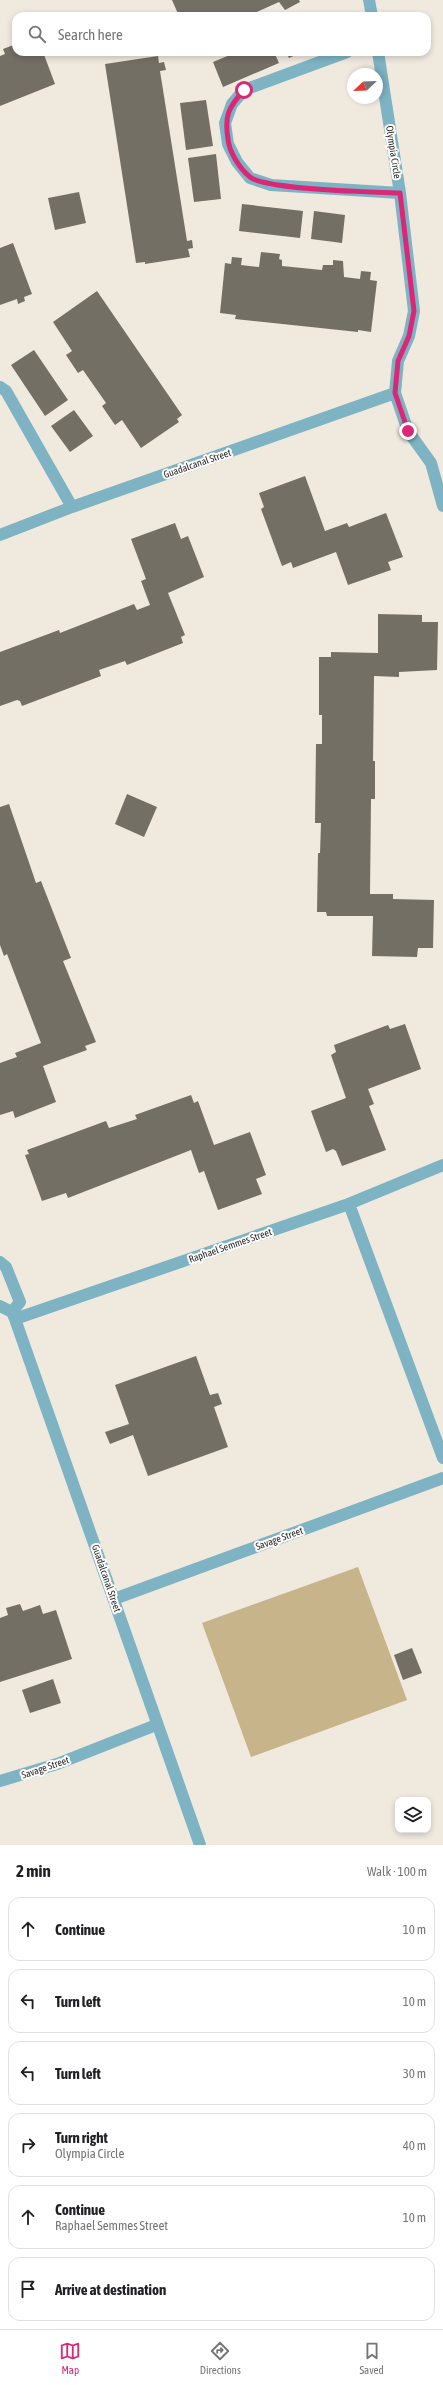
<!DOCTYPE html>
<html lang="en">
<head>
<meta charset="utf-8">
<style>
  :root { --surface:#fff; --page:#f6f6f6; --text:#202124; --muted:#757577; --line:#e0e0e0; --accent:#db2777 }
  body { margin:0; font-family:"Asap Condensed",sans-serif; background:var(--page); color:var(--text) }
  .controls { position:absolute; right:12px; bottom:12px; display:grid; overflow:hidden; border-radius:8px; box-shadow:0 2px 6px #0003 }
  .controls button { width:36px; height:36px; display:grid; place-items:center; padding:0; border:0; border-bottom:1px solid var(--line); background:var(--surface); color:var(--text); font:20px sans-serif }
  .compass { position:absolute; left:347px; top:68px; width:36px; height:36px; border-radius:50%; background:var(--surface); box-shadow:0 2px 6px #0003; rotate:247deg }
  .stop { position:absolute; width:12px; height:12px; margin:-9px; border:3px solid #db2777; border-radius:50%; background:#fff }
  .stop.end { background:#db2777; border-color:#fff; box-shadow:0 1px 4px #0008 }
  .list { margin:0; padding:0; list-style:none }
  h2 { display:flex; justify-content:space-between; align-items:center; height:52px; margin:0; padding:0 16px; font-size:17px }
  h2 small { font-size:13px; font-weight:400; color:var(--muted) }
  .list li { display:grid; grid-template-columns:26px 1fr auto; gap:12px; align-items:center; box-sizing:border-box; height:64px; margin:0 8px 8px; padding:0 8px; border:1px solid var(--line); border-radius:12px }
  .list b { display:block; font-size:15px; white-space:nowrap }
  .list p { margin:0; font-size:13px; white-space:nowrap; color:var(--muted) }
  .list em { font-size:13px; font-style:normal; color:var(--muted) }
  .icon { flex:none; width:22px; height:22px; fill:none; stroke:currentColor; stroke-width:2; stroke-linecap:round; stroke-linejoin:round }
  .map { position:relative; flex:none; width:443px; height:1845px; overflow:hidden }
  .search { position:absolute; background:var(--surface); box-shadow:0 2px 6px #0003; left:12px; right:12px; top:12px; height:44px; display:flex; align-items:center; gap:10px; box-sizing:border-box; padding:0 14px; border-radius:12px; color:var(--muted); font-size:15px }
  .sheet { height:484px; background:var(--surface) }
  nav { display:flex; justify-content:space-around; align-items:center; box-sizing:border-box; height:56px; border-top:1px solid var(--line); background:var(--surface); font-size:11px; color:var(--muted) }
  nav a { display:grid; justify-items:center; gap:2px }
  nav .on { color:var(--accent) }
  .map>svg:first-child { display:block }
  .green { fill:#c8b48a }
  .building { fill:#746f65 }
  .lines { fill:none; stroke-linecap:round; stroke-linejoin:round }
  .minor { stroke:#7db3c3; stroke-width:12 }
  .route { stroke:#db2777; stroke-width:5 }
  .labels { text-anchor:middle; stroke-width:4; stroke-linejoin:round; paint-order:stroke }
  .street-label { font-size:10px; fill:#292723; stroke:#fff }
</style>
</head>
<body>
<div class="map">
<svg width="443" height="1845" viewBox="0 0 443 1845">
  <rect width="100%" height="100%" fill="#efe9de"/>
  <!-- green -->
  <path class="green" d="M358,1567L407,1700L251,1757L202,1623Z"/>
  <!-- building -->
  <path class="building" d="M172,0H299L300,2L285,10L279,2L248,16H179Z
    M16,44V52H43L55,84L0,106V56L5,54L3,49Z
    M237,52H274L279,63L223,87L213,62Z
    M286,52H302L289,58Z
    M158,56L159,63L164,62L166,70L160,71L187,241L192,240L193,248L188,249L190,257L145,264V262L136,263L105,64Z
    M206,100L213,146L186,150L180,103Z
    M216,154L221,199L194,202L188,158Z
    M79,192L86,223L55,230L48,198Z
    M242,204L303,211L300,238L239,231Z
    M314,211L345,215L342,243L311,239Z
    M13,243L32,294L24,297L25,301L18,304L17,299L0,305V248Z
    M261,252L280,254L279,259L282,260V266L322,270L323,265H333V260L343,261L344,277L360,279L361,271L371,272L370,280L377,281L371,332L358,330V332L235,319L236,315L220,313L225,263L231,264L232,257L242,258L241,265L259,267Z
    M97,291L182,415L177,419L179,422L141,448L122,420L115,425L102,406L106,403L83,370L78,373L66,355L72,351L53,322Z
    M34,350L68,400L45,416L11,365Z
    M74,410L93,436L70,452L51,426Z
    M305,476L325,531L347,523L349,527L386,513L403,557L388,562L391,570L348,585L336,552L293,568L291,562L282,566L261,509L264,507L259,493Z
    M175,523L181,539L188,536L204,577L168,593L185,635L181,637L183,643L127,665L125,661L99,670L101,676L22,706L20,701L17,700L0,706V652L59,630L60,633L134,604L137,610L150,605L141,581L146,579L131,539Z
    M378,614L422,615V622H438L437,670L399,672V677L374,676L373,761H375V799H371L370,894H393V899L434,900L433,948H418L417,957L372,956L373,916H327L326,912H317L318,853H320L321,823H315L316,744H322V715H319V657H331V652L378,653Z
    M127,794L157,807L144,837L115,824Z
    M9,804L36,883L41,881L71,958L63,961L96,1042L85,1046L87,1050L43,1066L56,1102L15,1118L13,1111L0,1115V1063L17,1057L15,1053L41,1043L7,954L4,956L0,945V807Z
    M405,1024L421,1069L368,1089L374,1104L369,1106L386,1150L342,1166L336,1151L333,1149L326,1152L311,1111L346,1098L331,1055L336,1052L334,1045L388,1025L390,1029Z
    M191,1095L194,1103L198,1101L214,1145L250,1132L266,1175L256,1179L262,1194L218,1210L204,1171L199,1173L191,1150L68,1198L66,1193L42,1201L25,1155L29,1154L27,1150L106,1121L109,1128L137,1119L135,1115Z
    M196,1356L210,1395L218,1393L222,1404L214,1407L228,1447L148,1476L133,1435L110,1444L105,1432L129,1424L115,1385Z
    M20,1604L23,1611L40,1605L43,1614L56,1610L72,1659L0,1682V1618L8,1615L6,1608Z
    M412,1648L422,1673L403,1680L394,1655Z
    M53,1679L61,1703L30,1713L22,1690Z"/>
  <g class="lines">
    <!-- minor -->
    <path class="minor" d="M369,0L372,16
      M347,52L244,90L232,104L225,123L228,144L237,162L250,178L271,185L400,193
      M378,52L400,193L414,311L409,336L398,361L395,393L408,431L431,463L443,506
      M0,387L6,391L72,507
      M0,535L72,507L395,393
      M349,1204L443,1458
      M0,1262L6,1267L20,1302L12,1312
      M0,1306L12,1312L15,1319L200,1845
      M15,1319L346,1205L443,1165
      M114,1599L443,1478
      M0,1781L57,1764L156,1725"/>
  </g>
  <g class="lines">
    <!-- route -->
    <path class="route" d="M244,90C229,107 224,115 228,139C229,152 240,169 250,177C267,190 373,192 400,193L414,311L409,336L398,361L395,393L408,431"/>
  </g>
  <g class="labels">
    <!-- street labels -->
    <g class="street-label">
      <text transform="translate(394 152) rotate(81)" y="4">Olympia Circle</text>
      <text transform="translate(197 463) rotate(-19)" y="4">Guadalcanal Street</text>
      <text transform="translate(230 1245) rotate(-19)" y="4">Raphael Semmes Street</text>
      <text transform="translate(279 1538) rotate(-20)" y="4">Savage Street</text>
      <text transform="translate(107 1578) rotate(71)" y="4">Guadalcanal Street</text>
      <text transform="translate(45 1767) rotate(-19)" y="4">Savage Street</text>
    </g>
  </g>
</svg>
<div class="controls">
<button><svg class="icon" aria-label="layers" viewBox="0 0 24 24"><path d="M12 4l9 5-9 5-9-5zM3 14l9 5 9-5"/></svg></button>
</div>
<svg class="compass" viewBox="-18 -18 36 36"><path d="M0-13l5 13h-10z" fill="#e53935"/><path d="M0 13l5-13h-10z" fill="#757577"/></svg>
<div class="stop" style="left:244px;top:90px"></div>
<div class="stop end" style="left:408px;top:431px"></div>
<div class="search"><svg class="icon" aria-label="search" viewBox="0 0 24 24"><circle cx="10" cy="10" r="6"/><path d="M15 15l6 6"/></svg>Search here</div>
</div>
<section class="sheet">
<h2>2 min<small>Walk · 100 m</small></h2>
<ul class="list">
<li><svg class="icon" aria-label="ahead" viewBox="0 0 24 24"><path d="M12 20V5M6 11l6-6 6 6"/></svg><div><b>Continue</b></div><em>10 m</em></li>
<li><svg class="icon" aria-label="left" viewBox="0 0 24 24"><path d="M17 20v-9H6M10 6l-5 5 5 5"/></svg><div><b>Turn left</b></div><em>10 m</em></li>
<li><svg class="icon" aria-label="left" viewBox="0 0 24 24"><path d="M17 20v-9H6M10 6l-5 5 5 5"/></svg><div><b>Turn left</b></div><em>30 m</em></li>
<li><svg class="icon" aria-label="right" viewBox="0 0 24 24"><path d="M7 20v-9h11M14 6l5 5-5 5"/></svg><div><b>Turn right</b><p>Olympia Circle</p></div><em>40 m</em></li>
<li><svg class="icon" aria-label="ahead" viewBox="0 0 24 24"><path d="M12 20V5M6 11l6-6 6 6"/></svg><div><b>Continue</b><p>Raphael Semmes Street</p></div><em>10 m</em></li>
<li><svg class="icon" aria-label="arrive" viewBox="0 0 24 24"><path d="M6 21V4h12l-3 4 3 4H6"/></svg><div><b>Arrive at destination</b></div></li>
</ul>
</section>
<nav>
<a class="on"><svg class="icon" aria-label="map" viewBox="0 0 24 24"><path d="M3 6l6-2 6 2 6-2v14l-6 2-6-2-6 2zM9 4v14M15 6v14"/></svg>Map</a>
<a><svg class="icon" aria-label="directions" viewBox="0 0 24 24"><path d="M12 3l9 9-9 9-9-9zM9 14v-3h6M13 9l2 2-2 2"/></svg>Directions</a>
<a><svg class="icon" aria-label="saved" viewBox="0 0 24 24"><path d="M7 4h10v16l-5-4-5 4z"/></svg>Saved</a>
</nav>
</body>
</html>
